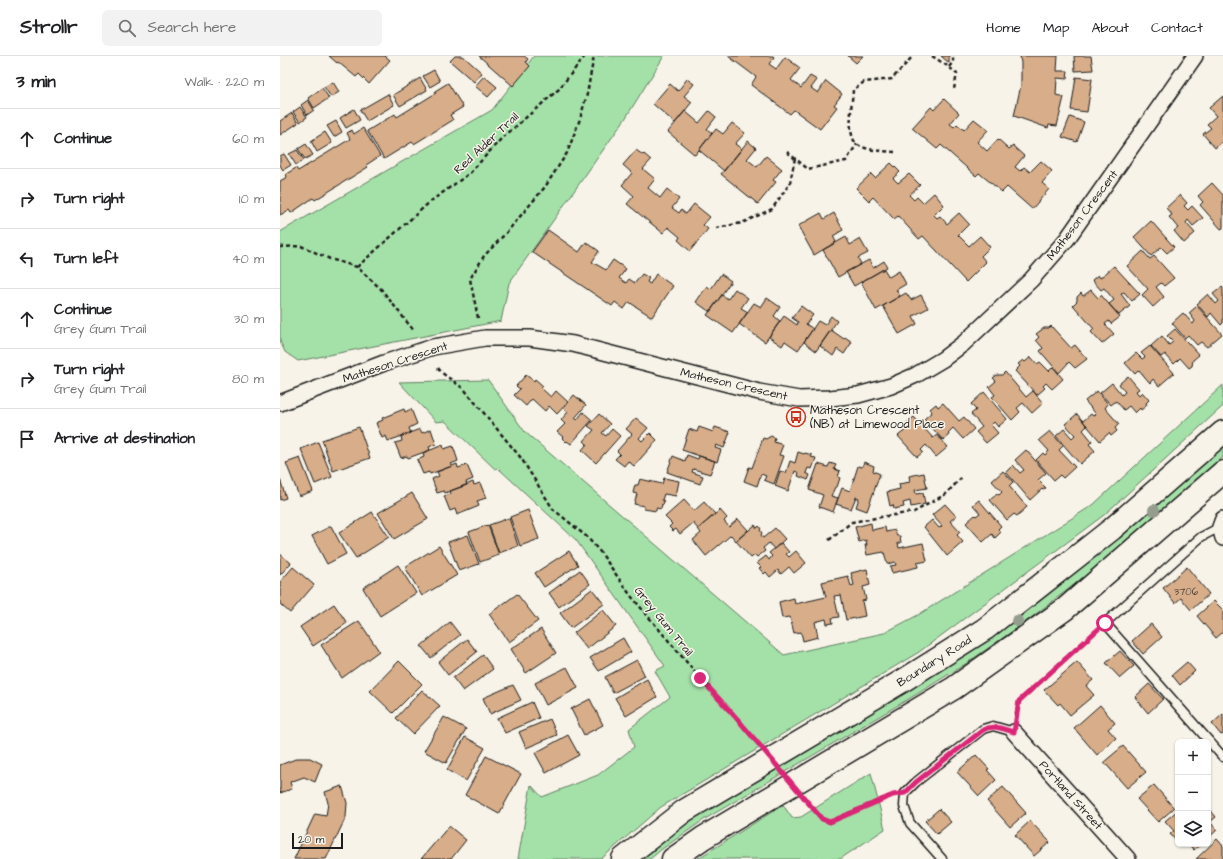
<!DOCTYPE html>
<html lang="en">
<head>
<meta charset="utf-8">
<style>
  :root { --surface:#fff; --page:#f2f2f2; --text:#202124; --muted:#757577; --line:#e0e0e0 }
  body { margin:0; font-family:"Architects Daughter",sans-serif; background:var(--page); color:var(--text) }
  .controls { position:absolute; right:12px; bottom:12px; display:grid; overflow:hidden; border-radius:6px; box-shadow:0 1px 3px #0004 }
  .controls button { width:36px; height:36px; display:grid; place-items:center; padding:0; border:0; border-bottom:1px solid var(--line); background:var(--surface); color:var(--text); font:20px sans-serif }
  .scale { position:absolute; left:12px; bottom:10px; width:51px; box-sizing:border-box; padding-left:4px; border:2px solid #1c1c1c; border-top:0; font-size:11px; line-height:14px; white-space:nowrap; color:#1c1c1c; -webkit-text-stroke:3px #f7f3e8; paint-order:stroke }
  .stop { position:absolute; width:12px; height:12px; margin:-9px; border:3px solid #db2777; border-radius:50%; background:#fff }
  .stop.end { background:#db2777; border-color:#fff; box-shadow:0 1px 4px #0008 }
  .list { margin:0; padding:0; list-style:none }
  h2 { display:flex; justify-content:space-between; align-items:center; height:52px; margin:0; padding:0 16px; font-size:17px }
  h2 small { font-size:13px; font-weight:400; color:var(--muted) }
  .list li { display:grid; grid-template-columns:26px 1fr auto; gap:12px; align-items:center; box-sizing:border-box; height:60px; padding:0 16px; border-top:1px solid var(--line) }
  .list b { display:block; font-size:15px; white-space:nowrap }
  .list p { margin:0; font-size:13px; white-space:nowrap; color:var(--muted) }
  .list em { font-size:13px; font-style:normal; color:var(--muted) }
  .icon { flex:none; width:22px; height:22px; fill:none; stroke:currentColor; stroke-width:2; stroke-linecap:round; stroke-linejoin:round }
  .map { position:relative; flex:none; width:943px; height:803px; overflow:hidden }
  header { display:flex; align-items:center; gap:24px; box-sizing:border-box; height:56px; padding:0 20px; background:var(--surface); border-bottom:1px solid var(--line) }
  header strong { font-size:19px }
  nav { display:flex; gap:22px; margin-inline-start:auto; font-size:14px }
  .search { width:280px; height:36px; background:var(--page); display:flex; align-items:center; gap:10px; box-sizing:border-box; padding:0 14px; border-radius:6px; color:var(--muted); font-size:15px }
  main { display:flex }
  aside { flex:1; background:var(--surface) }
  .map>svg:first-child { display:block }
  .green { fill:#a4e1a8; stroke:#607e62 }
  .building { fill:#d8ad89; stroke:#1c1c1c }
  .lines { fill:none; stroke-linecap:round; stroke-linejoin:round }
  .lane-casing { stroke:#1c1c1c; stroke-width:11 }
  .street-casing { stroke:#1c1c1c; stroke-width:18 }
  .primary-casing { stroke:#1c1c1c; stroke-width:25 }
  .path { stroke:#1c1c1c; stroke-width:2.5; stroke-dasharray:4 3; stroke-linecap:butt }
  .lane { stroke:#f7f3e8; stroke-width:8 }
  .street { stroke:#f7f3e8; stroke-width:15 }
  .primary { stroke:#f7f3e8; stroke-width:22 }
  .path-bridge { stroke:#1c1c1c; stroke-width:2.5; stroke-dasharray:4 3; stroke-linecap:butt }
  .tree { fill:#959d8f }
  .route { stroke:#db2777; stroke-width:5 }
  .labels { text-anchor:middle; stroke-width:3; stroke-linejoin:round; paint-order:stroke }
  .number-label { font-size:10px; fill:#4b4037 }
  .street-label { font-size:12px; fill:#1c1c1c; stroke:#f7f3e8 }
  .poi-label { font-size:12px; fill:#1c1c1c; stroke:#f7f3e8; text-anchor:start }
</style>
</head>
<body>
<header>
<strong>Strollr</strong>
<div class="search"><svg class="icon" aria-label="search" viewBox="0 0 24 24"><circle cx="10" cy="10" r="6"/><path d="M15 15l6 6"/></svg>Search here</div>
<nav><a>Home</a><a>Map</a><a>About</a><a>Contact</a></nav>
</header>
<main>
<aside>
<h2>3 min<small>Walk · 220 m</small></h2>
<ul class="list">
<li><svg class="icon" aria-label="ahead" viewBox="0 0 24 24"><path d="M12 20V5M6 11l6-6 6 6"/></svg><div><b>Continue</b></div><em>60 m</em></li>
<li><svg class="icon" aria-label="right" viewBox="0 0 24 24"><path d="M7 20v-9h11M14 6l5 5-5 5"/></svg><div><b>Turn right</b></div><em>10 m</em></li>
<li><svg class="icon" aria-label="left" viewBox="0 0 24 24"><path d="M17 20v-9H6M10 6l-5 5 5 5"/></svg><div><b>Turn left</b></div><em>40 m</em></li>
<li><svg class="icon" aria-label="ahead" viewBox="0 0 24 24"><path d="M12 20V5M6 11l6-6 6 6"/></svg><div><b>Continue</b><p>Grey Gum Trail</p></div><em>30 m</em></li>
<li><svg class="icon" aria-label="right" viewBox="0 0 24 24"><path d="M7 20v-9h11M14 6l5 5-5 5"/></svg><div><b>Turn right</b><p>Grey Gum Trail</p></div><em>80 m</em></li>
<li><svg class="icon" aria-label="arrive" viewBox="0 0 24 24"><path d="M6 21V4h12l-3 4 3 4H6"/></svg><div><b>Arrive at destination</b></div></li>
</ul>
</aside>
<div class="map">
<svg width="943" height="803" viewBox="0 0 943 803">
  <rect width="100%" height="100%" fill="#f7f3e8"/>
  <filter id="ink" filterUnits="userSpaceOnUse"><feTurbulence type="fractalNoise" baseFrequency=".025" numOctaves="2"/><feDisplacementMap in="SourceGraphic" scale="8" xChannelSelector="R" yChannelSelector="G"/><feConvolveMatrix kernelMatrix="1 2 1 2 8 2 1 2 1" color-interpolation-filters="sRGB"/></filter>
  <g filter="url(#ink)">
    <!-- green -->
    <path class="green" d="M254,0H384L345,63L229,227L221,265L18,305L5,296L0,285V176L212,54Z
      M208,324L245,376L504,599L604,577L638,559L813,449L943,329V350L824,459L639,596L381,751L321,803H238L251,729L262,741L318,719L354,691L349,673L390,641L375,615L385,610L296,484L218,412L215,413L165,365L156,366L119,326Z
      M943,387V401L820,509L744,567L687,607L637,638L425,763L382,793L370,803H353L394,772L632,629Z
      M591,717L605,773L560,803H417L503,749L512,762L521,761Z"/>
    <!-- building -->
    <path class="building" d="M49,0H105L110,4L89,28L79,18L76,21L58,6L57,7Z
      M175,0H183L202,17L194,26L170,5Z
      M199,0H244L248,3L246,6L250,10L233,30Z
      M448,0H493L494,1L489,8L496,13L505,1L520,12L511,24L521,32L530,20L537,24L531,32L538,37L546,25L562,38L554,49L557,51L540,73L514,54L510,58L471,29L476,21Z
      M568,0H583L576,7Z
      M661,0H669V7Z
      M740,0H778L777,15H788L787,23L777,22L776,39L784,41L777,70L769,69L768,72L734,60L741,29V7Z
      M794,0H811L813,14L795,15Z
      M154,14L160,25L150,31L143,20Z
      M204,20L217,31L208,41L195,30Z
      M796,21L812,23L807,56L791,54Z
      M140,22L147,34L120,50L113,39Z
      M407,23L414,28L404,40L412,46L395,67L373,48L390,28L398,35Z
      M53,26L59,36L51,41L44,31Z
      M168,27L183,51L170,59L173,64L134,88L132,86L104,103L87,75L115,58L117,61L156,37L155,35Z
      M42,32L49,42L34,52L28,42Z
      M108,38L114,49L87,65L80,54Z
      M943,40V85L935,92L923,78L931,72L927,68L936,60L929,52Z
      M664,43L679,57L670,68L674,71L677,68L684,74L694,63L708,74L697,86L707,95L718,83L729,93L733,90L744,100L735,111L740,115L744,111L750,116L761,105L772,115L762,127L769,133L752,153L727,131L722,136L699,117L696,120L661,89L657,93L632,72L651,51L654,54Z
      M28,44L34,54L27,59L21,49Z
      M20,51L27,61L20,66L13,56Z
      M74,53L80,64L66,72L60,62Z
      M405,55L419,67L429,55L436,61L427,73L432,77L415,99L388,76Z
      M12,57L18,67L0,79V65Z
      M790,61L804,66L797,86L782,81Z
      M56,65L62,76L54,81L47,70Z
      M452,67L465,77L455,88L462,93L444,115L419,94L436,73L443,78Z
      M83,72L100,100L86,109L88,111L35,144L33,142L11,157L9,154L0,159V125L7,121L6,118L16,112L18,115L70,83L67,77L72,74L74,78Z
      M45,76L52,87L37,96L31,85Z
      M468,85L476,92L467,103L477,111L486,100L502,113L493,124L496,126L478,148L441,118Z
      M26,88L33,99L25,103L18,93Z
      M17,94L24,104L16,109L9,98Z
      M356,94L363,99L364,98L371,104L363,113L375,123L368,132L380,142L387,133L399,143L392,152L399,157L401,154L406,158L414,148L430,161L423,169L428,173L410,195L398,184L400,181L388,171L383,177L347,148L354,140L342,129L352,117L343,109Z
      M4,98L11,109L3,114L0,109V100Z
      M611,107L620,116L613,122L618,127L629,118L640,129L629,139L634,144L637,141L643,147L654,137L664,149L654,159L657,162L660,160L667,168L679,157L689,168L678,179L689,190L700,180L710,191L701,200L706,206L686,226L643,180L639,183L618,160L614,163L593,141L589,145L576,132L591,118L595,122Z
      M932,127L943,139V172L941,173L920,149L923,146L918,140Z
      M900,139L907,147L904,150L908,154L912,150L923,162L913,170L908,164L906,167L915,177L904,187L894,175L898,172L889,161L892,159L886,152Z
      M541,157L544,163L554,157L563,174L553,180L556,186L534,199L518,170Z
      M871,165L894,191L887,197L881,191L871,200L854,181Z
      M268,174L299,196L306,186L319,195L312,206L326,214L333,204L346,213L339,222L346,227L349,223L355,227L362,218L369,222L367,226L370,228L376,218L393,230L372,261L349,246L344,253L335,246L332,250L252,196Z
      M566,181L570,189L580,183L588,197L578,202L581,208L558,221L543,194Z
      M863,195L870,203L874,200L894,222L884,230L881,227L876,231L884,241L873,251L862,239L868,233L847,210Z
      M589,204L593,212L604,205L607,211L574,230L566,216Z
      M834,210L860,238L852,245L844,236L841,238L850,250L839,259L829,248L834,244L824,232L821,234L812,224L818,219L820,222Z
      M604,213L609,221L619,215L626,228L616,234L620,240L596,254L581,226Z
      M441,218L451,225L430,256L416,246L427,230L431,233Z
      M942,231L943,232V267L941,269L931,257L928,261L917,248L928,238L936,248L939,245L933,238Z
      M455,233L468,242L461,252L468,256L453,277L427,259L442,239L448,243Z
      M811,234L818,242L821,239L840,261L831,268L829,265L825,268L834,278L822,288L811,276L814,273L793,249L797,245V241L801,237L803,240Z
      M626,237L631,244L641,239L648,252L633,260L637,268L619,278L603,250Z
      M487,242L500,251L494,260L500,265L485,286L459,268L474,247L481,251Z
      M521,250L533,259L526,268L533,273L518,294L505,285L502,290L489,281L504,260L517,269L518,266L512,262Z
      M917,250L942,278L927,291L921,286L917,289L908,279L905,282L892,267L903,257L913,268L915,265L909,257Z
      M551,260L557,265L536,295L524,286L538,265L545,269Z
      M771,270L791,292L795,289L807,303L795,312L789,306L779,317L760,295L763,292L756,284L759,281L756,278L764,272H769Z
      M895,273L919,299L913,304L912,310L909,312L900,302L894,308L885,298L881,301L871,290L882,280L889,289L893,286L887,280Z
      M551,274L564,283L565,281L572,286L564,298L557,293L553,300L540,290Z
      M870,290L894,317L879,330L873,323L870,327L859,314L855,318L845,307L856,297L862,303L865,301L861,297Z
      M751,301L757,308L760,306L769,315L773,311L783,323L772,333L766,327L763,330L765,332L757,339L735,315L740,310L738,308L743,304L745,306Z
      M725,316L746,341L753,335L763,347L752,357L743,347L737,352L740,356L732,364L712,341L715,339L709,331L716,325L713,322L717,319H722Z
      M246,319L254,325L255,323L263,330L261,332L271,341L276,335L288,346L277,358L269,350L265,355L252,343L246,350L234,339L240,333L236,330Z
      M848,320L859,333L856,335L859,339L862,336L869,344L866,347L867,349L861,354L860,352L855,357L849,350L844,354L836,345L831,349L820,337L832,327L842,339L845,336L839,328Z
      M817,335L828,348L825,352L839,368L835,372L837,375L831,380L829,377L820,385L803,365L811,358L813,360L816,358L805,345Z
      M704,336L727,363L718,371L714,366L711,369L718,377L706,387L696,376L702,371L691,358L696,354L691,348Z
      M294,339L306,349L295,362L297,364L303,356L312,364L291,388L287,385L286,386L282,382L283,381L277,376L285,368L281,364L288,356L283,352Z
      M663,347L679,365L684,361L694,373L683,383L673,372L668,377L669,379L663,384L644,363L652,356L650,353L656,348L658,351Z
      M124,353L125,356L131,353L137,368L129,372L131,377L108,385L106,380L102,382L96,367L103,364L102,362Z
      M319,358L330,368L322,377L326,380L332,373L340,380L316,407L302,394L307,388L304,385L314,374L308,370Z
      M797,358L807,370L803,374L812,385L809,388L815,395L800,408L776,380L784,373L792,382L795,379L785,368Z
      M634,361L653,382L657,379L668,391L656,401L646,389L641,394L643,396L637,401L618,380L627,373L624,369Z
      M356,362L368,372L359,382L362,385L370,377L377,384L354,410L348,405L344,410L335,403L340,398L337,395L352,378L346,373Z
      M79,371L90,402L53,415L42,384Z
      M419,371L433,376L435,371L450,376L444,392L436,389L435,392L441,394L437,406L402,394L409,373L417,376Z
      M140,373L142,377L151,373L156,388L149,391L150,394L128,402L127,400L121,402L115,387L122,385L121,380Z
      M770,375L783,390L779,394L795,411L783,422L780,419L774,424L756,404L763,397L765,399L769,395L759,384Z
      M491,380L495,382L494,386L503,389L499,399L504,400L494,428L484,424L486,420L481,418L477,430L464,425L469,411L472,412L483,382L486,383Z
      M38,386L52,421L35,428L21,393Z
      M163,389L164,393L173,390L178,405L171,408L172,410L150,418L149,416L143,418L137,404L144,401L143,397Z
      M746,394L766,417L758,424L766,432L763,434L762,433L750,444L726,416L733,409L740,417L744,414L735,404Z
      M518,396L524,398L525,397L532,399L531,401L536,402L532,413L528,412L526,417L530,419L528,424L518,420L519,417L515,415L508,435L495,430L500,415L506,417L510,405L515,407Z
      M407,399L418,403L419,400L435,405L430,418L413,413L412,416L423,420L420,428L387,416L393,400L405,405Z
      M20,402L33,435L19,440L6,407Z
      M584,406L594,410L593,415L600,418L587,455L576,451L579,442L576,441L571,453L556,448L562,432L570,435L578,410L582,411Z
      M550,407L556,409L554,413L560,415L558,421L560,422L557,431H555L551,440L558,442L553,456L539,451L543,439L529,434L538,408L548,411Z
      M177,408L178,412L187,409L193,423L186,426L187,429L165,437L164,435L157,437L152,423L159,420L157,416Z
      M723,415L733,426L729,430L747,451L737,460L734,458L727,464L710,444L717,438L719,439L722,436L712,425Z
      M644,417L647,432L635,434L636,438L643,437L645,448L631,451L630,445L623,447L624,451L614,453L613,449L610,450L607,436L620,433L619,428L630,426L629,420Z
      M384,422L399,425L396,440L384,438L382,444L384,445L383,449L382,448L381,453L376,452V455L364,453V450L354,448L357,438L353,437L355,429H358L360,423L382,428Z
      M0,423L6,442L0,444Z
      M193,426L194,429L200,427L206,442L197,445L199,450L177,459L175,453L170,455L164,440L171,438L170,435Z
      M132,437L148,463L114,483L98,457Z
      M404,444L414,455L424,446L435,458L418,473L413,467L400,478L396,473L393,475L389,471L392,468L385,461Z
      M699,444L721,470L718,473L721,476L715,482L712,478L703,486L686,467L695,459L696,460L700,457L693,449Z
      M665,448L676,460L670,465L680,476L677,479L683,486L667,500L644,471L652,464L659,472L662,470L652,459Z
      M248,454L259,483L240,490L230,461Z
      M440,454L447,462L444,465L449,471L458,463L468,474L456,485L451,479L426,500L413,484L421,477L418,473Z
      M92,456L109,481L76,502L59,477Z
      M229,462L238,490L219,497L209,469Z
      M591,467L592,474L605,471L606,476L615,474L617,480H620L621,487H618L619,492L643,487L647,505L637,507L638,511L612,517L610,510L616,509L615,506L607,508L604,496L587,499L585,489H587L586,484L579,486L575,471Z
      M208,469L219,499L200,506L189,476Z
      M475,469L477,472L479,470L481,473L480,474L482,477L481,479L483,482L495,472L505,483L494,493L489,487L483,492L485,495L477,501L475,499L471,502L456,485Z
      M51,470L66,498L47,508L32,480Z
      M188,479L199,508L179,515L168,486Z
      M501,487L509,496L506,498L509,501L516,495L526,507L514,517L509,511L501,518L498,514L490,521L486,516L484,518L479,512L481,511L477,507L486,500L489,504L492,500L489,497Z
      M159,490L177,519L142,540L125,511Z
      M289,495L298,509L264,531L255,517Z
      M0,498L11,507L0,519Z
      M118,509L136,537L100,560L83,532Z
      M13,511L34,529L10,557L0,548V526Z
      M907,511L929,538L911,554L901,542L895,547L883,532Z
      M587,513L590,529L583,531L586,544L582,545L585,560L566,564L561,539L554,540L559,561L552,562L553,567L547,568L546,563L535,566L538,581L523,585L521,576L514,577L510,561L502,562L499,546L514,542L515,548L546,541L542,526L568,520L571,530L574,529L571,517Z
      M300,514L310,528L279,551L269,537Z
      M312,533L324,548L291,572L280,557Z
      M237,538L258,565L229,586L209,558Z
      M934,545L943,554V576L936,582L917,560Z
      M54,548L67,567L33,590L20,571Z
      M323,554L336,570L307,593L294,577Z
      M79,565L99,595L62,622L41,589Z
      M170,566L180,579L151,602L141,590Z
      M871,568L882,581L863,598L852,585Z
      M261,573L276,597L246,617L231,593Z
      M343,582L351,596L319,615L310,602Z
      M187,583L197,596L168,619L158,606Z
      M840,595L854,610L840,622L826,607Z
      M203,599L213,613L183,635L173,622Z
      M357,604L365,620L333,637L325,621Z
      M119,605L142,628L113,657L90,635Z
      M797,606L813,624L806,630L814,639L790,659L780,647L778,649L764,634Z
      M907,606L915,615L900,629L892,619Z
      M287,611L298,632L266,649L255,627Z
      M367,623L377,641L346,660L335,642Z
      M869,628L883,643L868,657L855,641Z
      M233,629L241,644L210,658L203,642Z
      M142,634L160,650L133,678L116,662Z
      M310,643L323,669L304,679L291,653Z
      M252,646L259,662L225,677L217,662Z
      M820,649L835,667L828,673L836,682L817,699L794,672Z
      M943,658V678L941,679L932,668Z
      M164,661L186,673L166,707L144,695Z
      M270,663L277,679L246,692L239,676Z
      M288,679L299,699L266,717L255,697Z
      M185,681L205,692L186,725L167,714Z
      M843,690L866,716L847,732L824,706Z
      M696,699L709,713L707,714L716,724L699,740L677,716Z
      M206,700L241,718L219,758L185,739Z
      M18,702H30L42,708L35,726L24,721L10,726L12,733L0,737V709Z
      M874,729L894,752L878,766L857,743Z
      M62,730L67,747L66,761L46,803H14L35,758L46,760L48,747L45,736Z
      M723,731L746,757L730,771L707,745Z
      M928,751L936,761L930,766L937,774L928,782Z
      M659,753L671,766L657,778L645,765Z
      M898,754V785L897,786L890,778L894,775L885,765Z
      M750,765L770,786L754,800L735,779Z
      M169,770L186,784L171,803H141Z
      M937,783L943,790V803H916Z
      M903,788H921L914,794L909,789L906,791Z"/>
    <g class="lines">
      <defs>
        <path id="lane" d="M940,471L921,481L825,567L943,701
          M662,803L630,767L624,750L625,737L636,726L703,673L713,670L734,676"/>
        <path id="street" d="M0,347L104,307L153,291L205,282H250L293,288L479,336L519,343L550,342L578,339L611,330L636,319L663,303L684,287L751,224L787,183L915,0
          M943,463L940,471L943,482
          M734,676L848,803"/>
        <path id="primary" d="M343,803L404,755L624,624L705,573L832,473L943,376
          M393,803L423,782L674,632L785,553L943,416"/>
      </defs>
      <!-- lane casing -->
      <use href="#lane" class="lane-casing"/>
      <!-- street casing -->
      <use href="#street" class="street-casing"/>
      <!-- primary casing -->
      <use href="#primary" class="primary-casing"/>
      <!-- path -->
      <path class="path" d="M652,0L669,11L677,18L674,33
        M669,11L673,6V0
        M507,96L528,113L566,105L577,88
        M615,96C603,95 589,95 578,89C566,82 572,47 573,34L584,26L612,23L633,0
        M436,172L462,167L492,153L510,127L515,102
        M0,191L21,190L50,203L77,211L101,233L134,275
        M77,211L151,145L190,117L220,84L279,33L305,0
        M198,262L190,223L204,200L226,177L265,131L287,97L300,63L307,38L314,0
        M158,312L162,317L184,333L241,402L273,453L307,481L321,497L351,540L420,622L460,666
        M549,484L572,466L607,460L634,456L666,438L682,421
        M736,661L739,645L816,575
        M542,763L549,766L612,739"/>
      <!-- lane -->
      <use href="#lane" class="lane"/>
      <!-- street -->
      <use href="#street" class="street"/>
      <!-- primary -->
      <use href="#primary" class="primary"/>
      <!-- path-bridge -->
      <path class="path-bridge" d="M460,666L542,763"/>
    </g>
    <!-- trees -->
    <g class="tree">
      <circle cx="874" cy="454" r="6"/>
      <circle cx="737" cy="565" r="6"/>
    </g>
  </g>
  <g class="lines" filter="url(#ink)">
    <!-- route -->
    <path class="route" d="M420,622L460,666L542,763L550,766L613,739L625,737L636,726L703,674C713,668 723,673 734,676L739,645L825,567"/>
  </g>
  <!-- icons -->
  <defs>
    <symbol id="bus-ring" viewBox="-11 -11 22 22"><circle r="9.5" fill="#f7f3e8" stroke="#c8321e" stroke-width="1.5"/><path d="M-5-6H5V4H4V6H2V4H-2V6H-4V4H-5ZM-3.5-4V0h7V-4ZM-3.5 1.2v1.5H-2V1.2ZM2 1.2v1.5H3.5V1.2Z" fill="#c8321e"/></symbol>
  </defs>
  <g fill-rule="evenodd">
    <use href="#bus-ring" x="505" y="350" width="22" height="22"/>
  </g>
  <g class="labels">
    <!-- number labels -->
    <g class="number-label">
      <text x="906" y="539">3706</text>
    </g>
    <!-- street labels -->
    <g class="street-label">
      <text transform="translate(206 87) rotate(-43)" y="4">Red Alder Trail</text>
      <text transform="translate(802 159) rotate(-53)" y="4">Matheson Crescent</text>
      <text transform="translate(115 306) rotate(-18)" y="4">Matheson Crescent</text>
      <text transform="translate(454 328) rotate(13)" y="4">Matheson Crescent</text>
      <text transform="translate(384 565) rotate(51)" y="4">Grey Gum Trail</text>
      <text transform="translate(654 605) rotate(-32)" y="4">Boundary Road</text>
      <text transform="translate(791 739) rotate(48)" y="4">Portland Street</text>
    </g>
    <!-- poi labels -->
    <g class="poi-label">
      <text x="530" y="358">Matheson Crescent<tspan x="530" dy="14">(NB) at Limewood Place</tspan></text>
    </g>
  </g>
</svg>
<div class="controls">
<button>+</button>
<button>−</button>
<button><svg class="icon" aria-label="layers" viewBox="0 0 24 24"><path d="M12 4l9 5-9 5-9-5zM3 14l9 5 9-5"/></svg></button>
</div>
<div class="scale">20 m</div>
<div class="stop" style="left:825px;top:567px"></div>
<div class="stop end" style="left:420px;top:622px"></div>
</div>
</main>
</body>
</html>
